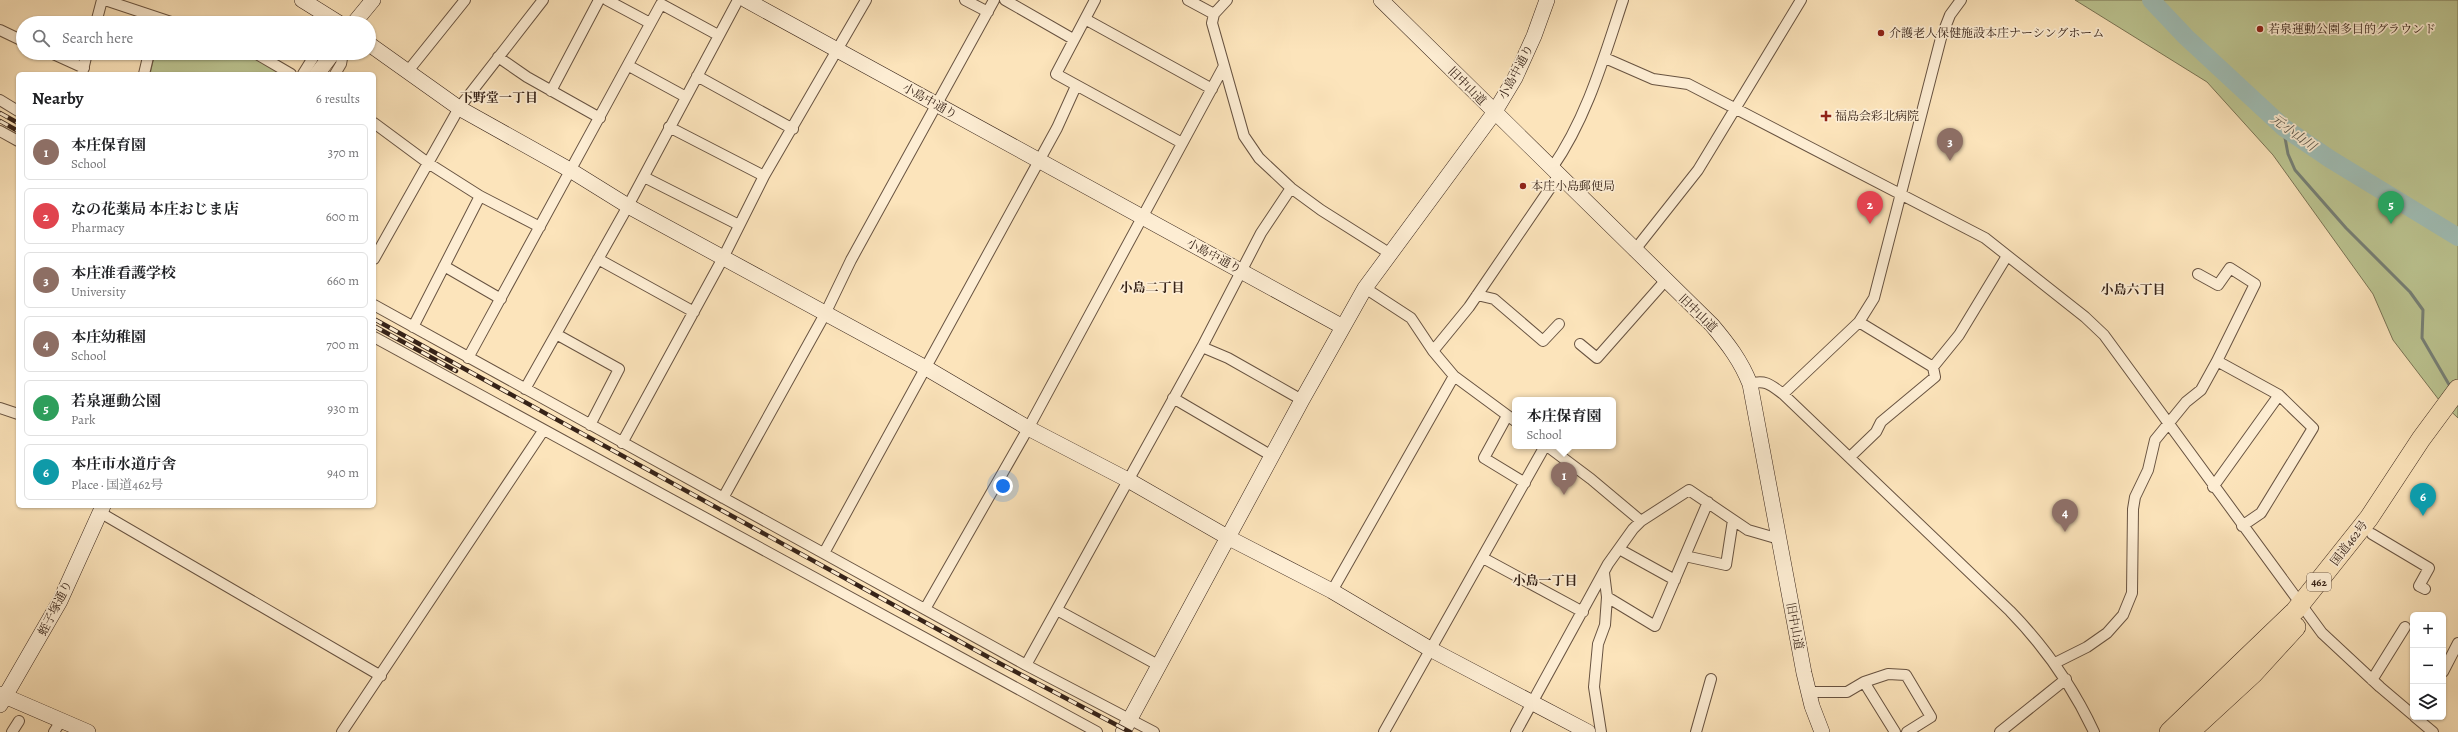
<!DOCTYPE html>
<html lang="en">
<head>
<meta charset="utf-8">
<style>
  :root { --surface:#fff; --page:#f2f2f2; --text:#202124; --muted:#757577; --line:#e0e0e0; --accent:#1a73e8 }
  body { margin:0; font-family:Alegreya,"Noto Serif JP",serif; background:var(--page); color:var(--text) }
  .controls { position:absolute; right:12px; bottom:12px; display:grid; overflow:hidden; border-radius:6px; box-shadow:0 1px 3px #0004 }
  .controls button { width:36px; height:36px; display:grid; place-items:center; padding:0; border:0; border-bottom:1px solid var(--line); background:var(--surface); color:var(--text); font:20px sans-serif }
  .you { position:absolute; left:1003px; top:486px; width:14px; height:14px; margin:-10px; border:3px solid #fff; border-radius:50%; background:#1a73e8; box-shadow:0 0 0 6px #1a73e833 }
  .badge { display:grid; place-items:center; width:26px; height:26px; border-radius:50%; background:var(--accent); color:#fff; font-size:13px; font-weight:700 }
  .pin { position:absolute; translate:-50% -33px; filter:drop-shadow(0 1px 2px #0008) }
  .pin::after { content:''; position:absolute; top:21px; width:14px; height:12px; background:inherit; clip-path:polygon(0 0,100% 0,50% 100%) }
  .popup { position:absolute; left:1512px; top:397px; width:104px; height:52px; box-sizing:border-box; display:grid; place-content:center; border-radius:6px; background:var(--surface); filter:drop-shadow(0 1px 3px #0005); font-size:13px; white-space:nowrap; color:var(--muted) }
  .popup b { font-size:15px; color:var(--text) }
  .popup::after { content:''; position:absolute; left:50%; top:100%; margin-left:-8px; border:8px solid transparent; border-top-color:var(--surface) }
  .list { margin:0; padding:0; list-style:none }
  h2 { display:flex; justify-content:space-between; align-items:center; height:52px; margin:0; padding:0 16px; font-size:17px }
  h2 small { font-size:13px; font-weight:400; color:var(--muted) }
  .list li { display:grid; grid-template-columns:26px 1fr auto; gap:12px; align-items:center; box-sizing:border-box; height:56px; margin:0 8px 8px; padding:0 8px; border:1px solid var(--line); border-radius:6px }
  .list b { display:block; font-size:15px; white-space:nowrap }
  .list p { margin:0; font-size:13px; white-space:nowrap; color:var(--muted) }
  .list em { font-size:13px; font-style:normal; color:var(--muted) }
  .icon { flex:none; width:22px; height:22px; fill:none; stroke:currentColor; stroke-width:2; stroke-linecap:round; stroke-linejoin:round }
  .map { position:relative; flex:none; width:2458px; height:732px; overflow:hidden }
  .search { position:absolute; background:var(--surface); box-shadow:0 1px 3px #0004; left:16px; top:16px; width:360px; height:44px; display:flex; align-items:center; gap:10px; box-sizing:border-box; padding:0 14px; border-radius:22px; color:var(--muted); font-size:15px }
  .panel { position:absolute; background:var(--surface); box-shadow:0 1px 3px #0004; left:16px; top:72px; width:360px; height:436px; border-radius:6px }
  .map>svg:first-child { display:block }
  .green { fill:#bcc592; stroke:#7a7455 }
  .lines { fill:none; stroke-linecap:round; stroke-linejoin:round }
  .stream { stroke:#768077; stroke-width:3 }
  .river { stroke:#a0beb6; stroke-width:18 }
  .street-casing { stroke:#685341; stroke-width:12 }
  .secondary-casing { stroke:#372318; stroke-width:16 }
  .highway-casing { stroke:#372318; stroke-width:20 }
  .street { stroke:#fdedd3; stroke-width:10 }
  .secondary { stroke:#fdedd3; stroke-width:15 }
  .highway { stroke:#fce4bb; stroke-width:19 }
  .rail-casing { stroke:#372318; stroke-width:4.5 }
  .rail { stroke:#fdedd3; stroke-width:3; stroke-dasharray:9; stroke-linecap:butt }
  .poi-dot { fill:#8f2418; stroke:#fdedd3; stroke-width:1.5 }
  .labels { text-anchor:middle; stroke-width:3.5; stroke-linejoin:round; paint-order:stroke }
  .shield { fill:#fdedd3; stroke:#726050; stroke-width:1 }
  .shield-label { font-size:11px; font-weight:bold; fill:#372318 }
  .poi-label { font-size:12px; fill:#372318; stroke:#fdedd3; text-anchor:start }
  .street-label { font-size:12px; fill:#372318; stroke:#fdedd3 }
  .neighbourhood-label { font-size:13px; font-weight:bold; fill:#372318; stroke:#fdedd3 }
  .water-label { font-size:13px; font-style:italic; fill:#565247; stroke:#fdedd3 }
</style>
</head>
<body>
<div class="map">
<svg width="2458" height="732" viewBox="0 0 2458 732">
  <rect width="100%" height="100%" fill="#fce4bb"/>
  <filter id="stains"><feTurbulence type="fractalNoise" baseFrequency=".005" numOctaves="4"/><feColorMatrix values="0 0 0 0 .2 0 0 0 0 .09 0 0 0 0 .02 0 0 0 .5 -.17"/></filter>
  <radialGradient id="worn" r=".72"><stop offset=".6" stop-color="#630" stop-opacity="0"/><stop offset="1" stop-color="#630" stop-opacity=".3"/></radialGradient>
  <!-- green -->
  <path class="green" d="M2075,0H2458V418L2439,400L2393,340L2373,294L2273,155L2207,82Z
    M155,53H249L281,74H150Z"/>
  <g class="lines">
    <!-- stream -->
    <path class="stream" d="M2283,127L2288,154L2295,170L2346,228L2410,292L2423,310L2422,338L2451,388"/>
    <!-- river -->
    <path class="river" d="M2151,0L2186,37L2283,127L2330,159L2458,237"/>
    <defs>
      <path id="street" d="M105,0L174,23
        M607,0L650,23
        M965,0L988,12
        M1005,0L1073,39
        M1095,0L1056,74L1182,143
        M1188,0L1214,14
        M1227,0L1214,14L1212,23L1244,136L1259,158L1291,188L1321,210L1389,253
        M1085,19L1212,89
        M96,23L102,0
        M0,30L23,41
        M51,53L84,68
        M255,53L291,74
        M498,57L527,77L600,118
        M1605,58L1653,79L1688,84L1985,238L2085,317L2104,335L2322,633L2380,687L2413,715
        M629,66L686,97
        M408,71L465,0
        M82,74L87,53
        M144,74L149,53
        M303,74L316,53
        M335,74L341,64L343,53
        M697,76L793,129
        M551,91L599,0
        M0,100L18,111
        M374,123L428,163L480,196L540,227
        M669,127L764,176
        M0,131L18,141
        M1552,168C1587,118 1604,57 1623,0
        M644,177L739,225
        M1634,251L1698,170L1801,0
        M374,259L459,108L543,0
        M598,259L694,312
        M444,266L501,299
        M2198,274L2218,285L2230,268L2255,284L2217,361
        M1365,288L1411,318L1433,351L1454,376L1515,421
        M1477,295L1494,299L1543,341L1559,324
        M374,305L1026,665L1154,732
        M413,327L480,196
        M556,334L619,369L590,425
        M374,337L1097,732
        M1580,344L1597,358L1665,281
        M1202,347L1228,358L1302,400
        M1433,351L1469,307L1559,175
        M468,358L661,4L718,35
        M1933,367L1959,335L2007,256
        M1750,384C1765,379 1771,385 1783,394L2010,611C2046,648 2072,685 2094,732
        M525,389L628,206L738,0
        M1783,394L1859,322L1874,298L1941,38L1950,15L1961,0
        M1173,398L1272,456
        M0,408L18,414
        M1507,416L1484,458L1525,483
        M622,443L723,258L764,176L866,0
        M1547,446L1591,479L1641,521
        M1850,457L1876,432L1881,422L1935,377L1933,367L1859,322
        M2213,487L2279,395
        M723,498L825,314L851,260L994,0
        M101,513L381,676
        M2372,534L2429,568L2419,586L2425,589
        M1619,549L1675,580
        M824,553L1057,128L1076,86
        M1685,556L1726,565L1733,520
        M1483,558L1583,612
        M1332,591L1454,376
        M1607,597L1655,626L1708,502
        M925,609L1030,425L1224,66
        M1057,610L1158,665
        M2055,663L2087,647L2107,633L2123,615L2132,593L2133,509L2135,497L2148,470L2155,440L2186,402L2201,390L2217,361L2279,395L2313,428L2261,513L2242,526
        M1026,665L1202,347L1261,233L1291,188
        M2443,672L2458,643
        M2372,680L2405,627
        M1864,682L1888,674L1906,675L1931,717L1907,732
        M1808,692H1847L1864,682L1895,732
        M2415,717L2433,732
        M12,732L19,721
        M54,732L61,721
        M342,732L543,431
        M1384,732L1545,446
        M1516,732L1608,564L1633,529L1641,521L1689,490L1748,530L1779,539
        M1601,732L1594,687L1598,644L1605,625L1607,597L1604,573
        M1696,732L1711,679
        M2000,732L2066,679"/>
      <path id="secondary" d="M302,0L339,23
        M746,0L1343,327
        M1381,0L1712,325C1728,344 1741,361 1750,384L1804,673L1812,706L1822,732
        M354,23L373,0
        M369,44L459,108L570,170L628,206L926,368L1028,428L1128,480L1229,538L1332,591L1430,649L1588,732
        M317,74L333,53
        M0,694L88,732
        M0,705L60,601L103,506
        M1123,732L1302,400L1365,288L1494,113L1515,78L1534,36L1547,0"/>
      <path id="highway" d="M2169,732L2295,611L2369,518L2421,439L2458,389
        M2190,732L2253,674L2296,627"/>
    </defs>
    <!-- street casing -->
    <use href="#street" class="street-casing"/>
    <!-- secondary casing -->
    <use href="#secondary" class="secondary-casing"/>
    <!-- highway casing -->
    <use href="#highway" class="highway-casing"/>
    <!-- street -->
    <use href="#street" class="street"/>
    <!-- secondary -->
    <use href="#secondary" class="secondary"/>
    <!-- highway -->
    <use href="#highway" class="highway"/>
    <defs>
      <path id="rail" d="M0,113L18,123
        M0,121L18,131
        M374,319L999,663L1130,732
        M374,326L456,371"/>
    </defs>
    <!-- rail casing -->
    <use href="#rail" class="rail-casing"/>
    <!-- rail -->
    <use href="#rail" class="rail"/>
  </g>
  <!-- markers -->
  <g class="poi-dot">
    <circle cx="2260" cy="29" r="4"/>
    <circle cx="1881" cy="33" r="4"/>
    <path d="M1824 110h4v4h4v4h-4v4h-4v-4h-4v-4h4z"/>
    <circle cx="1523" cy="186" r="4"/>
  </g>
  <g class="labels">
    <!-- shield labels -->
    <rect class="shield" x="2307" y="573" width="24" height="18" rx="3"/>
    <g class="shield-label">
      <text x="2319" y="586">462</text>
    </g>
    <!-- poi labels -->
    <g class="poi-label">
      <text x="2268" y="33">若泉運動公園多目的グラウンド</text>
      <text x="1889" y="37">介護老人保健施設本庄ナーシングホーム</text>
      <text x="1835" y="120">福島会彩北病院</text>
      <text x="1531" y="190">本庄小島郵便局</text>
    </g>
    <!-- street labels -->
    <g class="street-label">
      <text transform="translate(1516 72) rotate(-62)" y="4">小島中通り</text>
      <text transform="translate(1467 86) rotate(45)" y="4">旧中山道</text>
      <text transform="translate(930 101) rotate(29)" y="4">小島中通り</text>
      <text transform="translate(1214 256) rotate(28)" y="4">小島中通り</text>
      <text transform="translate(1698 313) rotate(44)" y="4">旧中山道</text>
      <text transform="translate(2349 543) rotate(-53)" y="4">国道462号</text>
      <text transform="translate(55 608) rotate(-63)" y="4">蛭子塚通り</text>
      <text transform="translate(1795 626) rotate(79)" y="4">旧中山道</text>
    </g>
    <!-- neighbourhood labels -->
    <g class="neighbourhood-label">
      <text x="499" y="102">下野堂一丁目</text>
      <text x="1152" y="292">小島二丁目</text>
      <text x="2133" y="294">小島六丁目</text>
      <text x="1545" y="585">小島一丁目</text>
    </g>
    <!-- water labels -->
    <g class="water-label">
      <text transform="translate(2294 132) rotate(36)" y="5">元小山川</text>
    </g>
  </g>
  <rect width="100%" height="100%" filter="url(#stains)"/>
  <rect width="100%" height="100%" fill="url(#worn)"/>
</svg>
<div class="controls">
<button>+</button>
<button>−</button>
<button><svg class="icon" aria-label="layers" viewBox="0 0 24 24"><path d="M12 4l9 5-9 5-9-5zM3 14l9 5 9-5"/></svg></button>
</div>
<div class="you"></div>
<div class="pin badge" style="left:1564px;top:495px;background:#8d6e63">1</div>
<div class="popup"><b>本庄保育園</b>School</div>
<div class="pin badge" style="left:1870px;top:224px;background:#e0444e">2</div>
<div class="pin badge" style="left:1950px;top:161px;background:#8d6e63">3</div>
<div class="pin badge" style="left:2065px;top:532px;background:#8d6e63">4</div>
<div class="pin badge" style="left:2391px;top:224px;background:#2e9e5b">5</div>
<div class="pin badge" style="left:2423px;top:516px;background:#0f9aa8">6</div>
<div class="search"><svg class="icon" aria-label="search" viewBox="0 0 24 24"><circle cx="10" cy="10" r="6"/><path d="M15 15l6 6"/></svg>Search here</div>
<section class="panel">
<h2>Nearby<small>6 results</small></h2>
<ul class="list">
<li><span class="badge" style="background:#8d6e63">1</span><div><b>本庄保育園</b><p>School</p></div><em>370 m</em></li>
<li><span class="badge" style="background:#e0444e">2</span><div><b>なの花薬局 本庄おじま店</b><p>Pharmacy</p></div><em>600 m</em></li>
<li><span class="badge" style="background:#8d6e63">3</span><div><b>本庄准看護学校</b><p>University</p></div><em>660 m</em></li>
<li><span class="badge" style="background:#8d6e63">4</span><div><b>本庄幼稚園</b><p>School</p></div><em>700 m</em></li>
<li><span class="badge" style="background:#2e9e5b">5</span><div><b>若泉運動公園</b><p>Park</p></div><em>930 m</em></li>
<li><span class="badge" style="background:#0f9aa8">6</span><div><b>本庄市水道庁舎</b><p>Place · 国道462号</p></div><em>940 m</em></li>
</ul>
</section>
</div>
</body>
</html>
